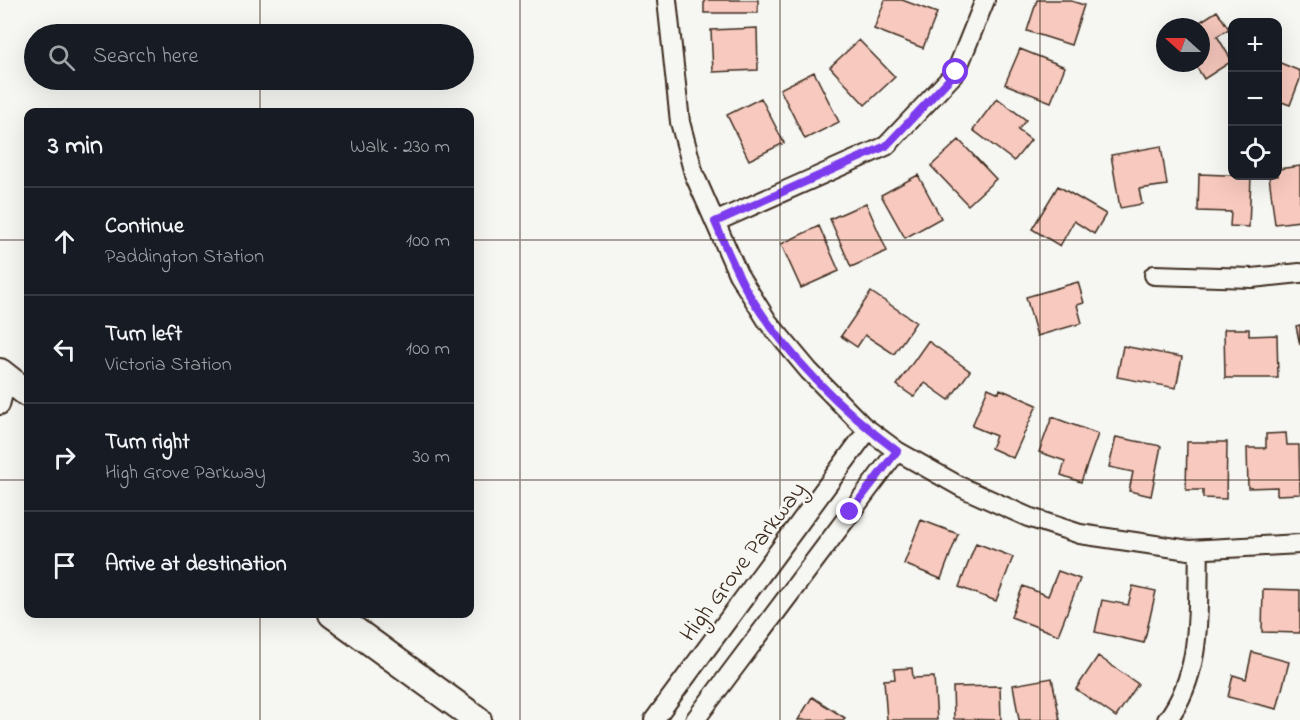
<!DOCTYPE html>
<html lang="en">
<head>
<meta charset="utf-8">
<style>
  :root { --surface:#171b24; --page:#20242c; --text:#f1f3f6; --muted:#9ea1a6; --line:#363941 }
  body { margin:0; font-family:"Indie Flower",sans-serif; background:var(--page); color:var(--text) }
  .controls { position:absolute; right:18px; top:18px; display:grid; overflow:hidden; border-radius:12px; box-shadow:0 6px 24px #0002 }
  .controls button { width:54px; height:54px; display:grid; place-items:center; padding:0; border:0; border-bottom:2px solid var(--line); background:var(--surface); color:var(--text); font:30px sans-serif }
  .compass { position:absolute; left:1156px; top:18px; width:54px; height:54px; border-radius:50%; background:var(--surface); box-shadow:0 6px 24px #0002; rotate:291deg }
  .stop { position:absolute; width:18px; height:18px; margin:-14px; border:4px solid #7c3aed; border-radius:50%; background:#fff }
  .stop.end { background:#7c3aed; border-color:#fff; box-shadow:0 2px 6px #0008 }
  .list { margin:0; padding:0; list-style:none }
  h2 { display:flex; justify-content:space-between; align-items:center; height:78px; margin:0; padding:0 24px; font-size:26px }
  h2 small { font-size:20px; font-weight:400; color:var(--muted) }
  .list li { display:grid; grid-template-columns:39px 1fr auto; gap:18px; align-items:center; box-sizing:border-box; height:108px; padding:0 24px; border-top:2px solid var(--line) }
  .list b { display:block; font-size:22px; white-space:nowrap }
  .list p { margin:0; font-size:20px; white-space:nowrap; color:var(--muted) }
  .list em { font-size:20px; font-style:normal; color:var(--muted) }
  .icon { flex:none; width:33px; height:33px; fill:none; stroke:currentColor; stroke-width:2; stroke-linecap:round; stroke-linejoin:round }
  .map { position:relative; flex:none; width:1300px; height:720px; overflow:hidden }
  .search { position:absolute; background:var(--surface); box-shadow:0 6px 24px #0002; left:24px; top:24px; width:450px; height:66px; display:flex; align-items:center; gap:15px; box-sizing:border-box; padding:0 21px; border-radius:33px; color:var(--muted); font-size:22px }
  .panel { position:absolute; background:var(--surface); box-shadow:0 6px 24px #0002; left:24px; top:108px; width:450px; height:510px; border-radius:12px }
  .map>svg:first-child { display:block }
  .building { fill:#f8c9be; stroke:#3b2a1e; stroke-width:1.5 }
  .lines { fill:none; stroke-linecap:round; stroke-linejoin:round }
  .street-casing { stroke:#3b2a1e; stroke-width:22 }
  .secondary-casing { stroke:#3b2a1e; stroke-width:30 }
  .street { stroke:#f6f6f2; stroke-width:18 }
  .secondary { stroke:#f6f6f2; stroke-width:26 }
  .route { stroke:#7c3aed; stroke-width:8 }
  .grid { fill:none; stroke:#3b2a1e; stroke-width:1.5; stroke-opacity:0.55 }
  .labels { text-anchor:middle; stroke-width:5; stroke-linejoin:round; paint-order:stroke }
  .street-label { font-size:24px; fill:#3b2a1e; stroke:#f6f6f2 }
</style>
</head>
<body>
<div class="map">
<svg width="1300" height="720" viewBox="0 0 1300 720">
  <rect width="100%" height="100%" fill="#f6f6f2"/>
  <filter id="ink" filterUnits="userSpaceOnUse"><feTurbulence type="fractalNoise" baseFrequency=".0167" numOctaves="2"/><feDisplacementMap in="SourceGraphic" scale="12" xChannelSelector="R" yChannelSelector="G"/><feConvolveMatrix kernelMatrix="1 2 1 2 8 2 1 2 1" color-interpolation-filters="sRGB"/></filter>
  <g filter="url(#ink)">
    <!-- building -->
    <path class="building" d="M704,0H758V13H704Z
      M885,0H902L937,13L923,48L874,29Z
      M1037,0H1068L1084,5L1071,45L1027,31Z
      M1217,11L1229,29L1217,36L1232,61L1204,79L1194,63H1201V27H1192Z
      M757,28L758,70L713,72L711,30Z
      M859,40L895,77L865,105L830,67Z
      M1020,49L1065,67L1051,102L1005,84Z
      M1278,62L1300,71V79L1290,105L1279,101L1278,104Z
      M814,72L839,122L805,139L780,89Z
      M761,98L784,143L749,160L727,115Z
      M997,98L1026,120L1018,130L1031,140L1014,161L973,130Z
      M959,140L996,179L968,205L931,166Z
      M1161,146L1167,185L1139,189L1142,204L1120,208L1111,155Z
      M1300,166V221L1275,224L1269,176H1278V169Z
      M1199,174L1251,176L1249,227L1230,226L1231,212L1198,211Z
      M918,175L941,218L905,238L881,195Z
      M1058,186L1106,214L1094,234L1074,221L1060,246L1032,229Z
      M866,203L887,251L851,267L830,219Z
      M819,226L839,271L801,288L781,244Z
      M1078,282L1084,303L1077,305L1082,323L1037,336L1026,297Z
      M871,292L916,322L894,354L865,335L857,347L841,336Z
      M1300,325V345L1296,326Z
      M1224,329H1249V336L1277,335L1278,378H1225Z
      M928,341L970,371L949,400L925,383L914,397L897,385Z
      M1123,346L1182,357L1176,388L1117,377Z
      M988,388L999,393L1000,389L1037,405L1013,458L991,448L996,436L972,426Z
      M1052,417L1098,434L1081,482L1061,475L1065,461L1039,452Z
      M1286,433L1287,445H1299L1300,494L1277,495V487L1248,488L1247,448H1266V434Z
      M1116,437L1161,446L1151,496L1129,491L1133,472L1109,467Z
      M1187,442H1227L1226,499L1203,498V490H1186Z
      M921,520L958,534L941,579L904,564Z
      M976,543L1013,557L996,601L959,587Z
      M1058,571L1080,579L1058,635L1011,617L1023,586L1048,596Z
      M1133,586L1156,591L1144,643L1095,632L1102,600L1128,605Z
      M1263,589L1300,590V633L1262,632Z
      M1252,652L1289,662L1277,709L1228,697L1233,675L1246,679Z
      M1098,656L1138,684L1116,717L1076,689Z
      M912,668L913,678L934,677L937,720H887L884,680L895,679L894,669Z
      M1052,678L1060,720H1019L1013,685Z
      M1000,686L1001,720L954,719L953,687Z
      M812,697L845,718L843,720H798Z"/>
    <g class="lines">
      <defs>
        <path id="street" d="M667,0L680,122L694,174L738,274L768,322L809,371L862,425L897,451L961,487L1028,517L1080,534L1189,550L1300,544
          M715,222L886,146L956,72L985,0
          M1154,275L1252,278L1300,273
          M0,405L7,378
          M654,720L868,430
          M695,720L897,451
          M1167,720C1204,671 1197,608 1199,550"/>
        <path id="secondary" d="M0,372L28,394
          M332,614L478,720"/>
      </defs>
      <!-- street casing -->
      <use href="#street" class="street-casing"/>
      <!-- secondary casing -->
      <use href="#secondary" class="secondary-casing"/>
      <!-- street -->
      <use href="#street" class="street"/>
      <!-- secondary -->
      <use href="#secondary" class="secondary"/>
    </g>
  </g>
  <g class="lines" filter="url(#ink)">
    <!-- route -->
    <path class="route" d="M850,512L897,451C841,409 788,356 750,296C736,273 726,247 715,222L886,146L956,72"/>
  </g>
  <!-- grid -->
  <path class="grid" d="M260,0V34M520,0V720M780,0V720M1040,0V720M260,80V112M0,240H28M470,240H1300M0,480H28M470,480H1300M260,614V720"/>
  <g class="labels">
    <!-- street labels -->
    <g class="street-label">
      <text transform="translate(742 561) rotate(-53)" y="8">High Grove Parkway</text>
    </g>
  </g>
</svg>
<div class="controls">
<button>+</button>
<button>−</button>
<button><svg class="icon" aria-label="locate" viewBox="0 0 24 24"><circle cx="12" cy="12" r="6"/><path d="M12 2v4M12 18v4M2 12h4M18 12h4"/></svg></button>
</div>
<svg class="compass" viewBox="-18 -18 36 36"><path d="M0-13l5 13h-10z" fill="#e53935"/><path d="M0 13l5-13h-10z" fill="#9ea1a6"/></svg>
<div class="stop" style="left:956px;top:72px"></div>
<div class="stop end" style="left:850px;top:512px"></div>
<div class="search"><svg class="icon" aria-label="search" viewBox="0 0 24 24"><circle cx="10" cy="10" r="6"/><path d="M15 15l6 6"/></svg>Search here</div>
<section class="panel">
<h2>3 min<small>Walk · 230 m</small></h2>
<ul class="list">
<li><svg class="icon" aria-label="ahead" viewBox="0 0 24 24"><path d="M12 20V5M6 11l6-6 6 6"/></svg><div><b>Continue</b><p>Paddington Station</p></div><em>100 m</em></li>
<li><svg class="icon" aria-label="left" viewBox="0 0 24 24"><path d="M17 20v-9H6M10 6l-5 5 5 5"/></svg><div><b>Turn left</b><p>Victoria Station</p></div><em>100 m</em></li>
<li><svg class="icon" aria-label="right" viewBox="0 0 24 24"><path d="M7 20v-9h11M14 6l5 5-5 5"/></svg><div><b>Turn right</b><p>High Grove Parkway</p></div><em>30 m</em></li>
<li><svg class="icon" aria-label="arrive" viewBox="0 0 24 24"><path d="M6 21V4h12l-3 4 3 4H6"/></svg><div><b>Arrive at destination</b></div></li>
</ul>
</section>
</div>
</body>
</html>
